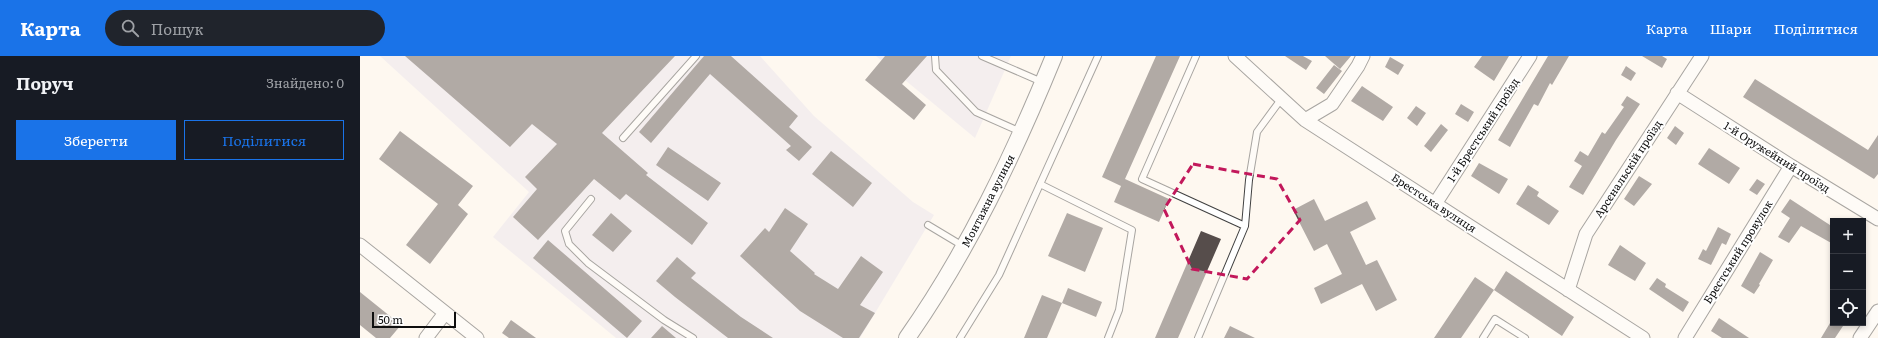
<!DOCTYPE html>
<html lang="uk">
<head>
<meta charset="utf-8">
<style>
  :root { --surface:#171b24; --page:#20242c; --text:#f1f3f6; --muted:#9ea1a6; --line:#363941; --accent:#1a73e8 }
  body { margin:0; font-family:Literata,serif; background:var(--page); color:var(--text) }
  .controls { position:absolute; right:12px; bottom:12px; display:grid; overflow:hidden; border-radius:0px; box-shadow:0 2px 6px #0003 }
  .controls button { width:36px; height:36px; display:grid; place-items:center; padding:0; border:0; border-bottom:1px solid var(--line); background:var(--surface); color:var(--text); font:20px sans-serif }
  .scale { position:absolute; left:12px; bottom:10px; width:84px; box-sizing:border-box; padding-left:4px; border:2px solid #0e0e0e; border-top:0; font-size:11px; line-height:14px; white-space:nowrap; color:#0e0e0e; -webkit-text-stroke:3px #fff; paint-order:stroke }
  .list { margin:0; padding:0; list-style:none }
  h2 { display:flex; justify-content:space-between; align-items:center; height:52px; margin:0; padding:0 16px; font-size:17px }
  h2 small { font-size:13px; font-weight:400; color:var(--muted) }
  .actions { display:flex; gap:8px; padding:12px 16px }
  .actions a { flex:1; padding:9px 0; border:1px solid var(--accent); border-radius:0px; text-align:center; font-size:14px; color:var(--accent) }
  .actions .main { background:var(--accent); color:#fff }
  .icon { flex:none; width:22px; height:22px; fill:none; stroke:currentColor; stroke-width:2; stroke-linecap:round; stroke-linejoin:round }
  .map { position:relative; flex:none; width:1518px; height:282px; overflow:hidden }
  header { display:flex; align-items:center; gap:24px; box-sizing:border-box; height:56px; padding:0 20px; background:var(--accent); color:#fff }
  header strong { font-size:19px }
  nav { display:flex; gap:22px; margin-inline-start:auto; font-size:14px }
  .search { width:280px; height:36px; background:var(--page); display:flex; align-items:center; gap:10px; box-sizing:border-box; padding:0 14px; border-radius:22px; color:var(--muted); font-size:15px }
  main { display:flex }
  aside { flex:1; background:var(--surface) }
  .map>svg:first-child { display:block }
  .industrial { fill:#e9e3ec }
  .building { fill:#564d4b }
  .lines { fill:none; stroke-linecap:round; stroke-linejoin:round }
  .service-casing { stroke:#414141; stroke-width:8 }
  .minor-casing { stroke:#414141; stroke-width:15 }
  .tertiary-casing { stroke:#414141; stroke-width:18 }
  .service { stroke:#fff; stroke-width:6 }
  .minor { stroke:#fff; stroke-width:13 }
  .tertiary { stroke:#fff; stroke-width:16 }
  .marked { fill:none; stroke:#c2185b; stroke-width:3; stroke-dasharray:8 5; stroke-linejoin:round }
  .labels { text-anchor:middle; stroke-width:4; stroke-linejoin:round; paint-order:stroke }
  .street-label { font-size:11px; fill:#0e0e0e; stroke:#fff }
</style>
</head>
<body>
<header>
<strong>Карта</strong>
<div class="search"><svg class="icon" aria-label="search" viewBox="0 0 24 24"><circle cx="10" cy="10" r="6"/><path d="M15 15l6 6"/></svg>Пошук</div>
<nav><a>Карта</a><a>Шари</a><a>Поділитися</a></nav>
</header>
<main>
<aside>
<h2>Поруч<small>Знайдено: 0</small></h2>
<ul class="list">
</ul>
<div class="actions"><a class="main">Зберегти</a><a>Поділитися</a></div>
</aside>
<div class="map">
<svg width="1518" height="282" viewBox="0 0 1518 282">
  <rect width="100%" height="100%" fill="#fef8f0"/>
  <!-- industrial -->
  <path class="industrial" d="M20,0H400L454,60L553,146L574,159L500,282H256L133,181L169,136Z
    M516,0H651L615,82Z"/>
  <!-- building -->
  <path class="building" d="M45,0H315L242,77L288,117L286,119L348,167L332,189L266,138L260,144L234,123L178,184L153,161L177,133L165,121L197,88L172,68L150,91Z
    M344,0H371L438,60L429,71L452,91L439,105L426,94L431,90L350,18L291,87L279,76Z
    M525,0H567L542,28L566,49L554,64L505,24Z
    M796,0H820L765,123L809,143L799,166L754,146L761,130L742,121Z
    M925,0H943L952,5L946,14Z
    M965,0H991L980,13Z
    M1122,0H1149L1134,25L1114,11Z
    M1188,0H1209L1192,29L1190,27L1178,50L1174,48L1150,91L1138,84Z
    M1282,0H1302L1307,3L1302,12Z
    M1030,1L1044,9L1038,19L1025,11Z
    M974,9L982,15L964,38L956,32Z
    M1266,10L1276,17L1271,25L1261,19Z
    M1395,23L1508,94L1518,79V118L1514,123L1383,41Z
    M1002,30L1033,51L1023,65L991,45Z
    M1267,40L1280,48L1256,84L1223,139L1209,131L1222,110L1214,105L1220,95L1228,100L1242,76L1245,78L1264,51L1261,49Z
    M1101,48L1114,56L1108,66L1095,58Z
    M1056,50L1066,57L1057,70L1047,62Z
    M1081,68L1088,74L1071,96L1064,90Z
    M1315,70L1324,77L1316,89L1307,82Z
    M40,75L113,130L98,149L108,158L70,208L46,189L78,148L19,103Z
    M308,91L361,127L348,145L296,109Z
    M1349,92L1380,112L1369,128L1338,108Z
    M471,95L512,127L493,151L452,118Z
    M1119,107L1148,123L1139,138L1111,120Z
    M1279,120L1292,128L1274,150L1264,143Z
    M1397,123L1405,128L1397,139L1389,134Z
    M1168,129L1179,136L1177,140L1199,155L1189,169L1156,148Z
    M954,143L965,165L1007,145L1016,163L990,176L1006,209L1017,204L1037,244L1016,255L1002,228L961,248L954,232L982,218L967,188L954,195L933,154Z
    M1430,143L1473,171V188L1441,170L1429,187L1418,181L1430,162L1421,156Z
    M425,152L448,168L430,195L455,217L454,218L478,233L501,200L523,216L500,249L515,257L499,282H483L440,255L380,200L405,172L409,176Z
    M251,157L272,175L253,196L232,179Z
    M707,157L743,172L725,216L688,200Z
    M1358,171L1371,178L1366,189L1362,187L1351,209L1338,203L1343,193L1346,195Z
    M841,175L861,183L818,282H795Z
    M188,184L282,265L267,282L173,202Z
    M1260,189L1286,207L1275,225L1248,209Z
    M1400,196L1413,204L1399,228L1400,229L1394,238L1381,230Z
    M317,201L336,217L331,222L381,261L413,282H368L315,241L296,225Z
    M1146,215L1214,261L1202,280L1134,234Z
    M1115,221L1134,234L1101,282H1074Z
    M1297,222L1306,228L1305,231L1329,246L1323,256L1289,233Z
    M708,232L742,246L736,261L702,247Z
    M0,236L41,269L30,282H16L0,269Z
    M682,239L702,247L687,282H664Z
    M1359,262L1389,282H1362L1351,275Z
    M151,264L176,282H149L142,277Z
    M1470,267H1485L1475,282H1461Z
    M302,270L316,282H291Z
    M870,270L895,282H864Z"/>
  <g class="lines">
    <defs>
      <path id="service" d="M575,0L576,14L616,56L661,76
        M622,0L682,26
        M836,0L782,123L885,170L838,282
        M263,82L336,0
        M680,128L772,174L759,254L748,282
        M231,143L205,175L209,188L228,207L304,264L333,282
        M568,169L603,190
        M885,170L889,124L897,76L922,42
        M600,282L639,219L738,0
        M1123,282L1135,263L1165,282"/>
      <path id="minor" d="M875,0L945,64L1283,282
        M1317,37L1431,110L1518,163
        M945,64L972,48L998,10L1003,0
        M1075,148L1170,0
        M0,189L117,282
        M1208,234L1226,178L1342,0
        M66,282L85,257
        M1325,282L1431,110
        M1500,282L1518,255"/>
      <path id="tertiary" d="M547,282C608,195 654,98 694,0"/>
    </defs>
    <!-- service casing -->
    <use href="#service" class="service-casing"/>
    <!-- minor casing -->
    <use href="#minor" class="minor-casing"/>
    <!-- tertiary casing -->
    <use href="#tertiary" class="tertiary-casing"/>
    <!-- service -->
    <use href="#service" class="service"/>
    <!-- minor -->
    <use href="#minor" class="minor"/>
    <!-- tertiary -->
    <use href="#tertiary" class="tertiary"/>
  </g>
  <!-- marked area -->
  <path d="M0 0H1518V282H0ZM833,108L917,123L940,164L887,223L832,213L804,153Z" fill="#fef8f0" fill-opacity=".55" fill-rule="evenodd"/>
  <path class="marked" d="M833,108L917,123L940,164L887,223L832,213L804,153Z"/>
  <g class="labels">
    <!-- street labels -->
    <g class="street-label">
      <text transform="translate(1123 74) rotate(-57)" y="4">1-й Брестський проїзд</text>
      <text transform="translate(1417 101) rotate(32)" y="4">1-й Оружейний проїзд</text>
      <text transform="translate(1268 113) rotate(-57)" y="4">Арсєнальскій проїзд</text>
      <text transform="translate(628 145) rotate(-63)" y="4">Монтажна вулиця</text>
      <text transform="translate(1074 147) rotate(33)" y="4">Брестська вулиця</text>
      <text transform="translate(1378 196) rotate(-58)" y="4">Брестський провулок</text>
    </g>
  </g>
</svg>
<div class="controls">
<button>+</button>
<button>−</button>
<button><svg class="icon" aria-label="locate" viewBox="0 0 24 24"><circle cx="12" cy="12" r="6"/><path d="M12 2v4M12 18v4M2 12h4M18 12h4"/></svg></button>
</div>
<div class="scale">50 m</div>
</div>
</main>
</body>
</html>
